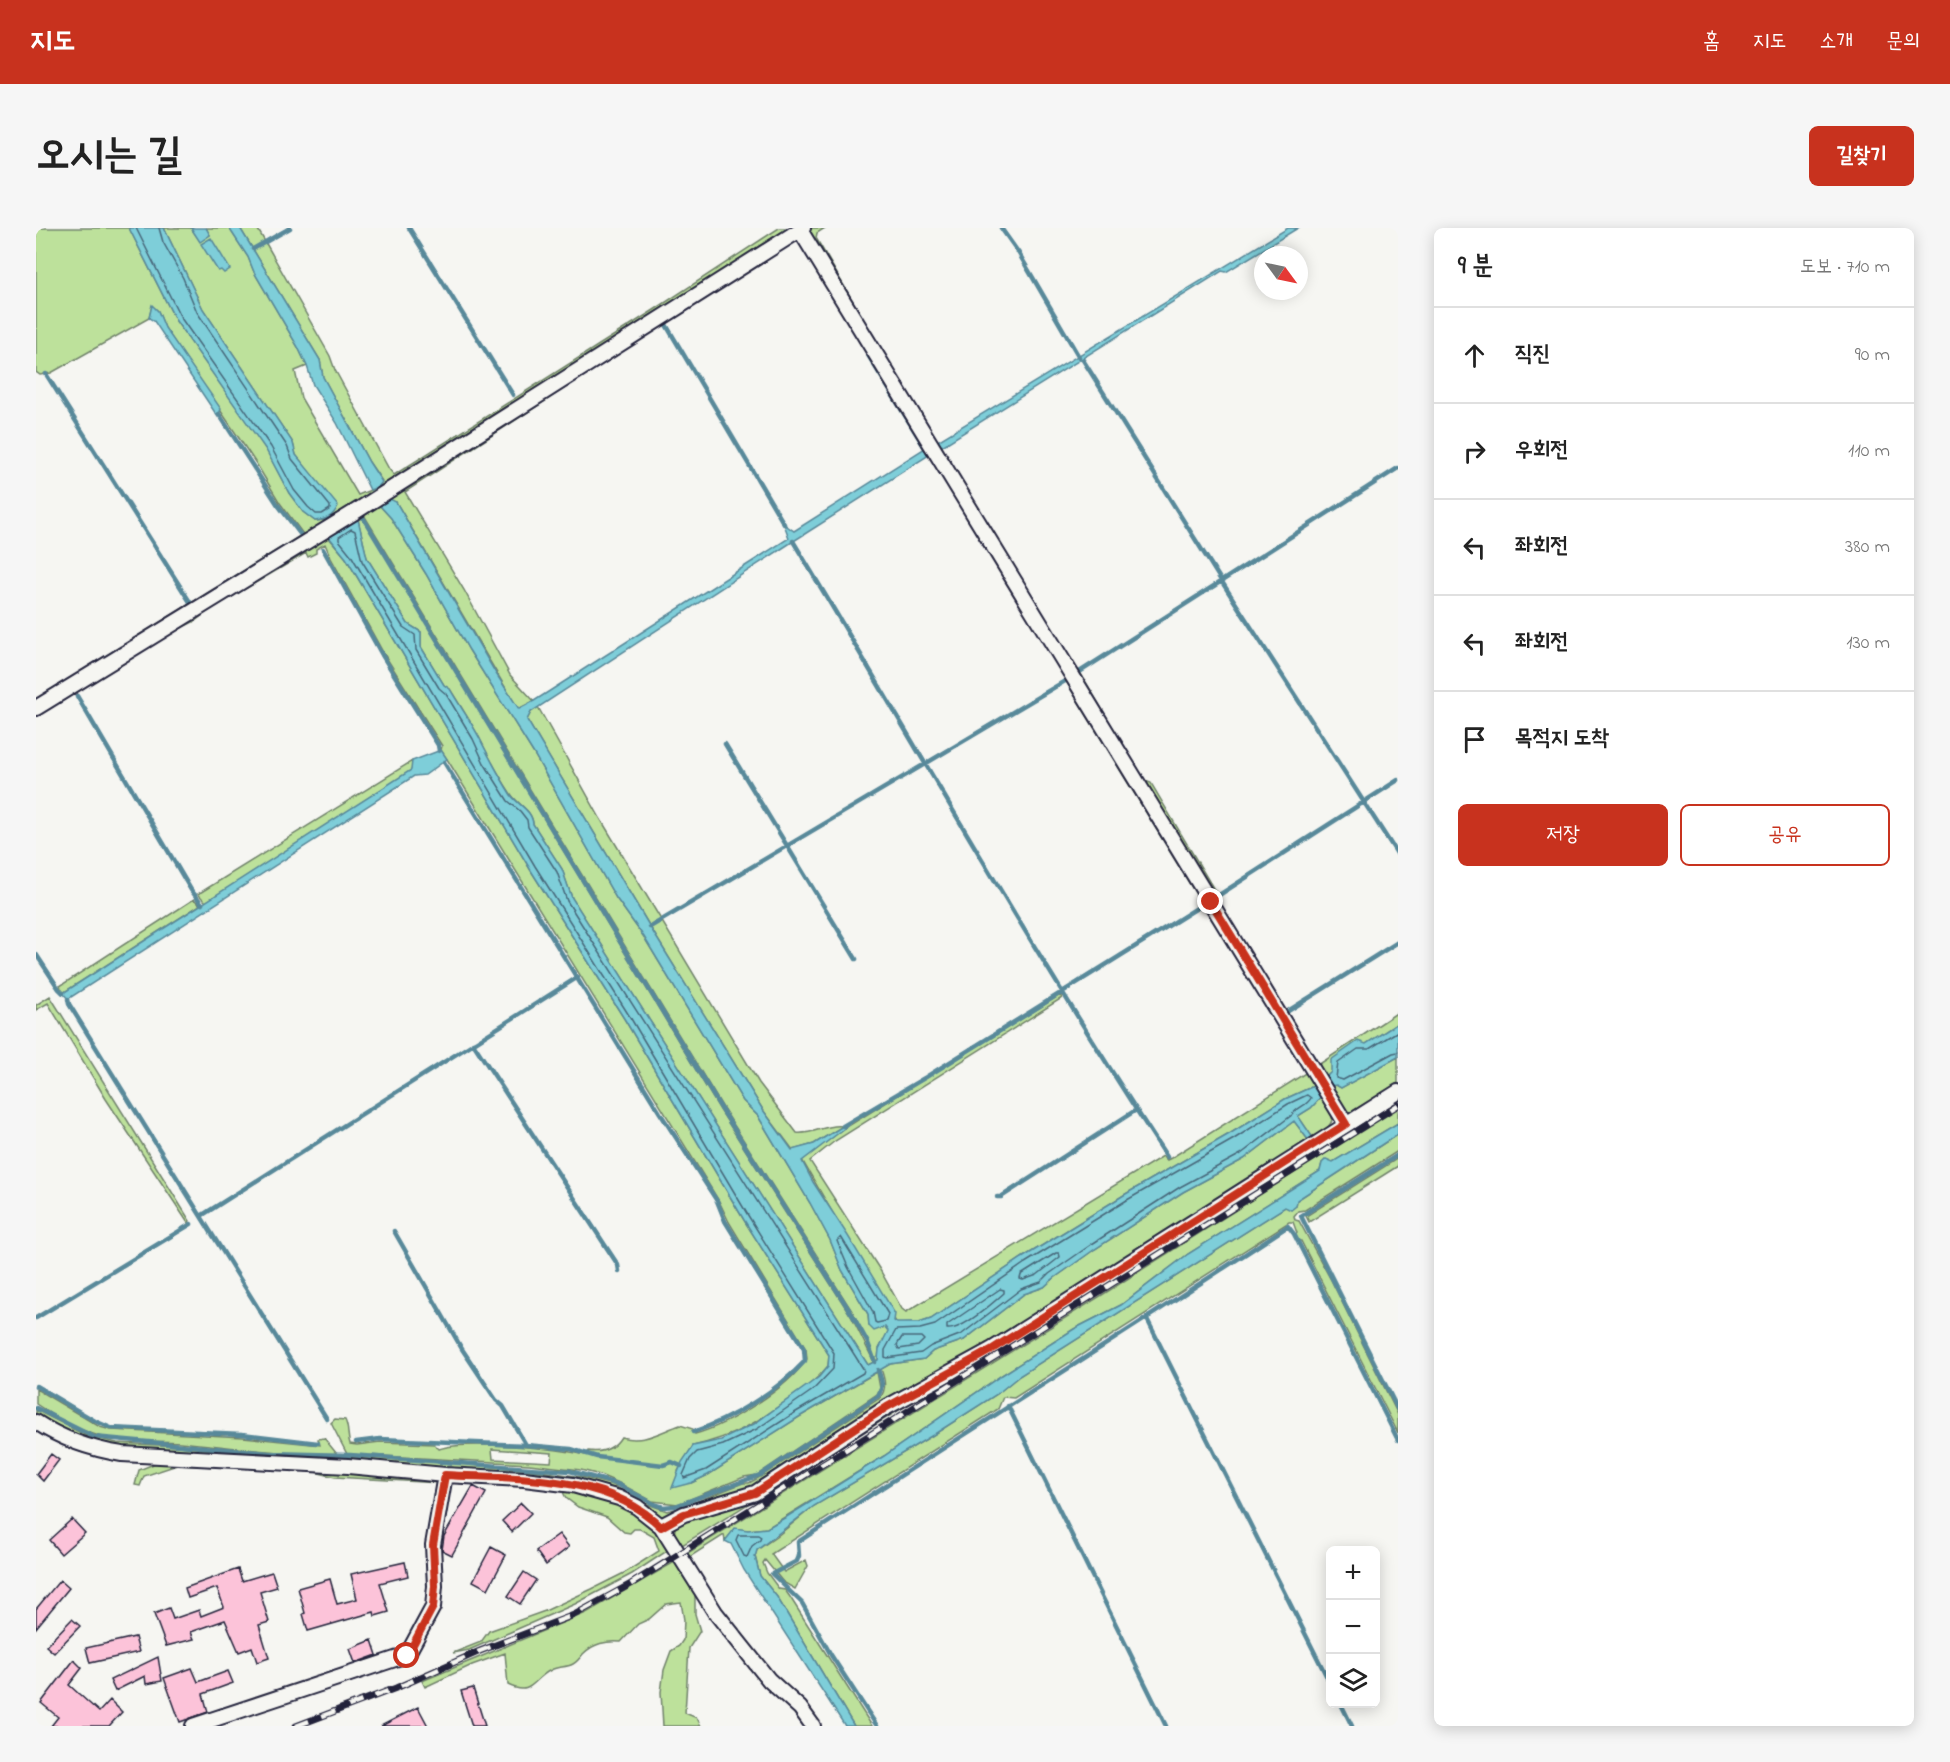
<!DOCTYPE html>
<html lang="ko">
<head>
<meta charset="utf-8">
<style>
  :root { --surface:#fff; --page:#f6f6f6; --text:#222; --muted:#767676; --line:#e0e0e0; --accent:#c8321e }
  body { margin:0; font-family:"Indie Flower","Poor Story",sans-serif; background:var(--page); color:var(--text) }
  .controls { position:absolute; right:18px; bottom:18px; display:grid; overflow:hidden; border-radius:9px; box-shadow:0 3px 15px #0003 }
  .controls button { width:54px; height:54px; display:grid; place-items:center; padding:0; border:0; border-bottom:2px solid var(--line); background:var(--surface); color:var(--text); font:30px sans-serif }
  .compass { position:absolute; left:1218px; top:18px; width:54px; height:54px; border-radius:50%; background:var(--surface); box-shadow:0 3px 15px #0003; rotate:123deg }
  .stop { position:absolute; width:18px; height:18px; margin:-14px; border:4px solid #c8321e; border-radius:50%; background:#fff }
  .stop.end { background:#c8321e; border-color:#fff; box-shadow:0 2px 6px #0008 }
  .list { margin:0; padding:0; list-style:none }
  h2 { display:flex; justify-content:space-between; align-items:center; height:78px; margin:0; padding:0 24px; font-size:26px }
  h2 small { font-size:20px; font-weight:400; color:var(--muted) }
  .list li { display:grid; grid-template-columns:39px 1fr auto; gap:18px; align-items:center; box-sizing:border-box; height:96px; padding:0 24px; border-top:2px solid var(--line) }
  .list b { display:block; font-size:22px; white-space:nowrap }
  .list em { font-size:20px; font-style:normal; color:var(--muted) }
  .actions { display:flex; gap:12px; padding:18px 24px }
  .actions a { flex:1; padding:14px 0; border:2px solid var(--accent); border-radius:9px; text-align:center; font-size:21px; color:var(--accent) }
  .actions .main { background:var(--accent); color:#fff }
  .icon { flex:none; width:33px; height:33px; fill:none; stroke:currentColor; stroke-width:2; stroke-linecap:round; stroke-linejoin:round }
  .map { position:relative; flex:none; width:1362px; height:1498px; overflow:hidden; border-radius:9px }
  header { display:flex; align-items:center; gap:36px; box-sizing:border-box; height:84px; padding:0 30px; background:var(--accent); color:#fff }
  header strong { font-size:28px }
  nav { display:flex; gap:33px; margin-inline-start:auto; font-size:21px }
  .intro { display:flex; align-items:center; justify-content:space-between; box-sizing:border-box; height:144px; padding:0 36px }
  h1 { margin:0; font-size:42px }
  .button { padding:15px 27px; border-radius:9px; background:var(--accent); color:#fff; font-size:21px; font-weight:700 }
  main { display:flex; gap:36px; padding:0 36px }
  aside { flex:1; background:var(--surface); border-radius:9px; box-shadow:0 3px 15px #0003 }
  .map>svg:first-child { display:block }
  .green { fill:#bde19b; stroke:#70826b; stroke-width:1.5; fill-rule:evenodd }
  .water { fill:#7eced9; stroke:#59899a; stroke-width:1.5 }
  .lines { fill:none; stroke-linecap:round; stroke-linejoin:round }
  .shore { stroke:#47677a; stroke-width:1.5 }
  .stream { stroke:#59899a; stroke-width:4.5 }
  .building { fill:#fcc3d9; stroke:#22223b; stroke-width:1.5 }
  .street-casing { stroke:#22223b; stroke-width:18 }
  .street { stroke:#f6f6f2; stroke-width:14 }
  .rail-casing { stroke:#22223b; stroke-width:7 }
  .rail { stroke:#f6f6f2; stroke-width:4.5; stroke-dasharray:14; stroke-linecap:butt }
  .route { stroke:#c8321e; stroke-width:8 }
</style>
</head>
<body>
<header>
<strong>지도</strong>
<nav><a>홈</a><a>지도</a><a>소개</a><a>문의</a></nav>
</header>
<div class="intro"><h1>오시는 길</h1><a class="button">길찾기</a></div>
<main>
<div class="map">
<svg width="1362" height="1498" viewBox="0 0 1362 1498">
  <rect width="100%" height="100%" fill="#f6f6f2"/>
  <filter id="ink" filterUnits="userSpaceOnUse"><feTurbulence type="fractalNoise" baseFrequency=".0167" numOctaves="2"/><feDisplacementMap in="SourceGraphic" scale="12" xChannelSelector="R" yChannelSelector="G"/><feConvolveMatrix kernelMatrix="1 2 1 2 8 2 1 2 1" color-interpolation-filters="sRGB"/></filter>
  <g filter="url(#ink)">
    <!-- green -->
    <path class="green" d="M0,0H93L140,93L230,221L253,265L267,284L279,293L288,292L274,245L260,227L257,215L167,81L128,0H155L164,13L174,7L170,0H193L212,29L218,44L262,119L271,138L259,143L265,170L322,267L342,259L346,253L333,234L287,149L284,132L204,0H221L228,12L294,128L299,142L353,241L358,247L618,82L743,0H753L754,2L344,262L0,477V471L267,306L244,275L221,237L129,100L122,83L116,78L113,90L15,145L4,147L0,144Z
      M775,0H789L781,5L780,10L904,222L772,6Z
      M758,11L759,14L626,97L369,264L428,362L474,447L498,473L482,481L360,274L345,279L355,290L390,346L433,422L498,526L580,670L608,709L707,873L722,888L774,975L794,1012L806,1042L832,1086L833,1098L849,1099L853,1103L843,1121L842,1132L840,1133L818,1086L687,880L328,287L324,286L684,882L815,1088L838,1134L832,1137L536,670L526,641L497,596C496,582 482,577 475,566C463,548 453,529 443,509C434,493 424,477 414,461L408,457L385,419V404L372,396L331,330L322,292L293,310L310,330L494,641L589,792L708,992L793,1127L792,1138C781,1152 768,1161 753,1171C719,1196 699,1208 657,1218L642,1243L655,1255L672,1247L763,1189L841,1144L844,1160L841,1166L721,1247L708,1249L642,1276L616,1273L583,1255L564,1247L545,1242L493,1236L311,1226L295,1195L299,1191L309,1192C313,1200 311,1207 314,1216L321,1217L344,1214L398,1216L403,1221C427,1212 523,1220 549,1227L552,1223C566,1225 577,1222 585,1209C607,1216 624,1204 644,1197L657,1201L659,1206C692,1197 751,1161 771,1131L770,1121L693,994L683,973L411,531L405,522L406,518L348,426L295,330L289,316L280,321V325L272,329L270,325L172,383L159,393L111,417L0,488V485ZM456,1221L516,1225L515,1234L457,1231Z
      M1045,446L1109,553L1115,555L1180,665L1175,667L1039,449Z
      M1035,452L1169,670L1164,673L1031,455Z
      M502,479L564,590L723,855L761,905C777,907 792,895 807,898L778,916L757,922L727,882L614,699L491,492L495,484Z
      M376,533V542L170,674L162,666Z
      M158,671L164,677L27,765L24,758Z
      M1024,767L1026,770L799,913L774,933L844,1042L866,1081L870,1084L1127,928L1131,932L1135,930L1271,844L1282,856L1249,871L1195,905L1088,967L986,1030L895,1091L883,1095L861,1096L766,932L809,900Z
      M14,768L154,993L152,995L70,871L12,775L0,782V777Z
      M1362,784V795L1330,816L1290,849L1282,837Z
      M1362,829V855L1315,884H1310L1294,858L1300,857L1305,860Z
      M1288,866C1300,890 1301,896 1277,910L1262,888L1275,880Z
      M1362,879V895L1297,934L1286,935L1284,943L1152,1026L1085,1077L1038,1101L966,1147L848,1228L731,1300L712,1302L699,1301L689,1313L688,1307L652,1330L650,1326L1066,1067Z
      M1258,893L1273,913L1092,1028L713,1261L628,1291L582,1263L562,1256L451,1242L314,1234L312,1228L489,1241L546,1249L577,1257L606,1274L631,1283L644,1280L707,1255H713L724,1249L844,1170C851,1161 849,1152 845,1141L854,1136L888,1131L897,1123L928,1112L988,1066L1008,1059L1017,1051L1059,1021L1147,964L1208,931Z
      M1362,906V923L1269,982L1262,983L1258,988L1259,992L1263,993L1295,1052L1362,1187V1205L1265,1013H1261L1258,1008L1261,1005L1257,994H1253L978,1170L967,1169L962,1181L735,1326L748,1344L770,1332L772,1338L759,1361L747,1354L729,1332L727,1335L731,1345L743,1361L749,1362L754,1369L836,1498H818L741,1369L724,1348L719,1328L721,1322L740,1309L778,1278L897,1207L961,1166L983,1148L1249,979L1260,978L1261,972Z
      M1362,930V938L1273,994L1270,988Z
      M937,1136L643,1319C639,1310 636,1302 642,1293L688,1275Z
      M0,1161L64,1199L75,1202L207,1209L284,1217L282,1211L288,1210L301,1226C248,1227 196,1219 144,1214C116,1212 84,1216 57,1206C37,1199 17,1188 0,1176Z
      M0,1182L49,1207L81,1215L144,1218L242,1228L303,1229L304,1233L73,1222L0,1191Z
      M125,1233L403,1250V1255L299,1249L275,1243L141,1237L108,1248L104,1258L99,1257L103,1242Z
      M525,1260L563,1266L613,1291L634,1321L596,1346L539,1376L433,1422L417,1425L445,1414L453,1403L509,1383L556,1361L590,1344L623,1323L618,1309L604,1301H598L594,1305L588,1304L571,1289L542,1279L530,1270Z
      M642,1332L659,1357V1386L664,1403L653,1420L649,1485L661,1490L665,1498H627L625,1464L628,1442L635,1423L643,1418L647,1412L648,1392L645,1374L630,1376L613,1391L602,1396L585,1414C570,1413 558,1415 547,1426C544,1430 541,1434 537,1436C530,1440 522,1438 515,1442C496,1451 497,1469 472,1457L469,1425L436,1437L389,1459L386,1453L550,1385Z"/>
    <!-- water -->
    <path class="water" d="M93,0H128L167,81L257,215L260,227L302,278C297,289 290,292 279,293L267,284L253,265L230,222L140,93Z
      M155,0H170L174,7L164,14Z
      M193,0H204L284,132L287,149L333,234L346,254L342,259L334,262L301,195L277,157L271,138L262,119L218,44L212,29Z
      M1252,0H1262L1190,44L1186,43L906,218L904,222L900,214Z
      M175,10L194,41L188,45L185,42L182,43L165,16Z
      M116,77L122,83L129,100L185,181L182,189L118,93L113,90Z
      M889,220L893,227L753,316L495,484L491,492L614,699L727,882L756,922L778,916L807,898L809,900L766,933L777,954L812,1008L859,1086L858,1093L861,1095H883L895,1091L986,1030L1088,967L1195,905L1249,871L1282,856L1288,866L1275,880L1262,888L1277,910L1273,913L1258,893L1208,931L1147,964L1059,1021L1017,1051L1008,1059L988,1066L928,1112L897,1123L888,1131L854,1136L763,1189L672,1247L655,1255L636,1260L646,1234L657,1218L685,1212L718,1196L783,1149L792,1138L793,1127L708,992L589,792L494,641L310,330L293,309L307,298L322,291L331,330L372,396L385,404V419L408,457L414,461C423,477 434,492 443,509C453,529 463,548 475,567C482,577 496,582 497,596L526,641L536,670L832,1137L842,1132L843,1121L852,1103L849,1099L838,1103L833,1098L832,1086L806,1042L794,1012L774,975L722,888L707,873L608,709L580,670L498,526L433,422L390,346L355,290L345,279V276L354,271L360,274L459,444L483,481L498,473L753,310L748,296L758,303Z
      M405,522L411,531L389,547L378,548L32,771L27,765L375,542L376,533Z
      M1362,795V829L1305,860L1300,857L1294,858L1290,849L1295,844V832L1322,813L1330,816Z
      M1362,895V906L1261,972L1260,978L1255,982L1249,979L983,1148L961,1166L897,1207L778,1278L721,1322L719,1329L724,1348L741,1369L818,1498H809L708,1342L695,1316L689,1313L699,1300L712,1302L731,1300L752,1288L848,1228L966,1147L1038,1101L1085,1077L1152,1026L1284,943L1286,935L1290,931L1297,934Z"/>
    <g class="lines">
      <!-- shore -->
      <path class="shore" d="M100,0L145,90L235,219L258,262L272,279L280,286H286L294,281V278L256,231L251,218L161,84L147,50L127,14L123,0
        M315,301L319,303L326,333L367,399L379,407L380,422L403,460L410,466L437,511L448,535L472,573L484,583L491,592L492,599L521,644L531,673L828,1142L827,1145L760,1184L670,1242L648,1250L647,1247L654,1231L661,1224L687,1217L721,1201L777,1162L797,1141L798,1125L713,989L594,789L499,638L315,327L303,312V309Z
        M1362,803L1333,821H1322L1302,835L1300,850L1307,852L1357,825L1362,824
        M1271,867L1275,870C1271,878 1261,879 1256,887L1205,926L1144,959L1056,1016L1013,1046L1005,1054L985,1061L926,1106L895,1118L885,1125L851,1130L849,1129V1122L860,1102L884,1101L899,1097L989,1035L1091,972L1198,911L1252,876Z
        M805,1009L852,1086L850,1093L841,1095L839,1094L837,1084L812,1039L801,1013Z
        M1020,1025H1023L1024,1029L1001,1047L987,1052L984,1051L985,1047Z
        M964,1061L968,1062V1065C957,1075 925,1103 911,1101V1097Z
        M866,1109H885L888,1112L882,1118L863,1121L861,1117Z
        M702,1307H722L725,1309L724,1312L716,1318L711,1329L708,1328L700,1312Z"/>
      <!-- stream -->
      <path class="stream" d="M373,0L477,167
        M965,0L982,24L1043,129
        M217,21L254,0
        M629,95L748,296
        M832,127L889,220
        M1047,132L1186,354L1362,627
        M10,146L154,374
        M183,186L242,277L264,306
        M326,288L686,882L817,1088L832,1115L839,1134
        M757,313C881,519 999,728 1131,929
        M287,321L346,427L402,517L403,523
        M1042,445L1362,240
        M41,468L155,662L166,676
        M689,516L820,731
        M408,534L624,885L681,973L689,993L768,1121L769,1133C741,1163 696,1191 657,1204
        M1180,669L1362,552
        M614,699L1029,453
        M0,726L23,761L27,765
        M32,771L33,776L291,1191
        M1252,783L1362,714
        M437,815L582,1037L583,1043
        M807,898L890,849L1169,675
        M1362,927L1265,988L1362,1182
        M961,969H965L1100,882
        M165,988L542,749
        M358,1003L426,1121L460,1172L467,1178L490,1217
        M0,1090L155,996
        M1111,1091L1294,1455
        M0,1158L59,1193L75,1200L206,1206L282,1215
        M972,1178L1130,1498
        M0,1180L58,1209L232,1225L314,1227L534,1243L581,1256L618,1276L627,1279L639,1278L724,1247L842,1168C848,1158 846,1153 842,1142
        M320,1214L344,1211L490,1217L535,1221L561,1229L627,1237L636,1234L645,1238
        M1305,1476L1316,1498
        M841,1498L795,1427L766,1375L736,1346L761,1333L763,1328L762,1314C925,1208 1090,1105 1252,998L1258,1006L1362,1212"/>
    </g>
    <!-- building -->
    <path class="building" d="M15,1226L23,1232L7,1253L0,1246Z
      M437,1258L450,1265L416,1327L406,1322L408,1308Z
      M485,1275L495,1285L476,1304L466,1293Z
      M36,1291L49,1305L25,1326L13,1312Z
      M523,1306L533,1319L510,1337L500,1323Z
      M455,1319L470,1327L452,1361L437,1353Z
      M369,1334L372,1348L344,1355L353,1384L339,1388L338,1384L272,1403L267,1386L269,1385L262,1360L294,1351L301,1376L321,1371L315,1346Z
      M202,1341L206,1353L236,1344L241,1359L224,1364L233,1394L223,1397L233,1430L221,1434L216,1419L203,1424L189,1392L155,1404L158,1411L130,1418L118,1386L133,1380L137,1391L163,1382L165,1388L188,1379L181,1360L152,1370L149,1360Z
      M488,1344L500,1352L484,1376L472,1368Z
      M24,1352L33,1360L0,1400V1381Z
      M36,1391L44,1398L18,1425L10,1418Z
      M99,1409L103,1424L54,1435L50,1420Z
      M336,1412L341,1427L319,1435L314,1421Z
      M122,1429L126,1453L110,1456L109,1448L79,1463L74,1452Z
      M38,1432L46,1440L33,1457L63,1484L74,1472L86,1484L73,1498H15L22,1489L5,1475Z
      M156,1440L162,1454L192,1443L197,1455L167,1466L172,1484L144,1494L128,1450Z
      M437,1460L449,1498H436L425,1463Z
      M382,1479L392,1498H345Z"/>
    <g class="lines">
      <defs>
        <path id="street" d="M764,2L1310,896
          M0,480L322,282L767,0
          M0,1194C26,1211 54,1221 86,1226L312,1238L409,1247L488,1251L537,1257L583,1270L601,1279L625,1298L679,1384L733,1452L764,1480L777,1498
          M625,1298L648,1286L719,1265L851,1179L955,1122L1362,864
          M157,1498L371,1427L397,1379L399,1358L397,1317L409,1247"/>
      </defs>
      <!-- street casing -->
      <use href="#street" class="street-casing"/>
      <!-- street -->
      <use href="#street" class="street"/>
      <defs>
        <path id="rail" d="M260,1498L360,1460L444,1423L538,1387L595,1356L1362,877"/>
      </defs>
      <!-- rail casing -->
      <use href="#rail" class="rail-casing"/>
      <!-- rail -->
      <use href="#rail" class="rail"/>
    </g>
  </g>
  <g class="lines" filter="url(#ink)">
    <!-- route -->
    <path class="route" d="M371,1428L397,1379L399,1358L397,1317L409,1247C480,1251 571,1245 625,1299L648,1286L719,1265L851,1179L955,1122L1310,896L1175,674"/>
  </g>
</svg>
<div class="controls">
<button>+</button>
<button>−</button>
<button><svg class="icon" aria-label="layers" viewBox="0 0 24 24"><path d="M12 4l9 5-9 5-9-5zM3 14l9 5 9-5"/></svg></button>
</div>
<svg class="compass" viewBox="-18 -18 36 36"><path d="M0-13l5 13h-10z" fill="#e53935"/><path d="M0 13l5-13h-10z" fill="#767676"/></svg>
<div class="stop" style="left:371px;top:1428px"></div>
<div class="stop end" style="left:1175px;top:674px"></div>
</div>
<aside>
<h2>9 분<small>도보 · 710 m</small></h2>
<ul class="list">
<li><svg class="icon" aria-label="ahead" viewBox="0 0 24 24"><path d="M12 20V5M6 11l6-6 6 6"/></svg><div><b>직진</b></div><em>90 m</em></li>
<li><svg class="icon" aria-label="right" viewBox="0 0 24 24"><path d="M7 20v-9h11M14 6l5 5-5 5"/></svg><div><b>우회전</b></div><em>110 m</em></li>
<li><svg class="icon" aria-label="left" viewBox="0 0 24 24"><path d="M17 20v-9H6M10 6l-5 5 5 5"/></svg><div><b>좌회전</b></div><em>380 m</em></li>
<li><svg class="icon" aria-label="left" viewBox="0 0 24 24"><path d="M17 20v-9H6M10 6l-5 5 5 5"/></svg><div><b>좌회전</b></div><em>130 m</em></li>
<li><svg class="icon" aria-label="arrive" viewBox="0 0 24 24"><path d="M6 21V4h12l-3 4 3 4H6"/></svg><div><b>목적지 도착</b></div></li>
</ul>
<div class="actions"><a class="main">저장</a><a>공유</a></div>
</aside>
</main>
</body>
</html>
